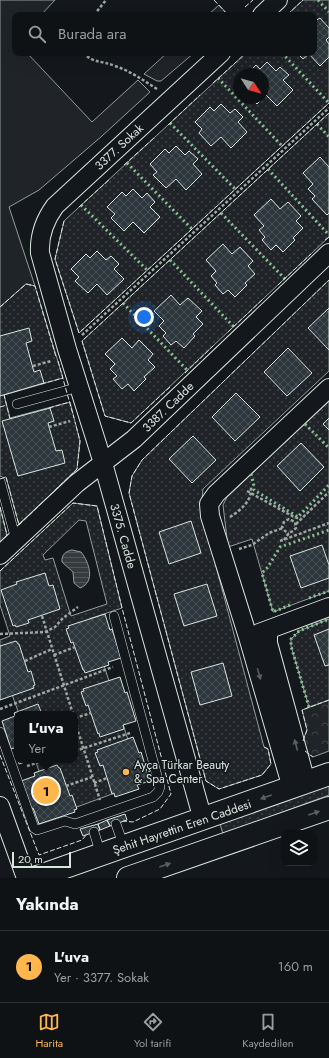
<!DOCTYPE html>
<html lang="tr">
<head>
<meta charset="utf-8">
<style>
  :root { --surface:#0f1215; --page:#181b1e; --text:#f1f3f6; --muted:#9b9ea0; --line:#2f3234; --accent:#ffb74d }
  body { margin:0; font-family:Jost,sans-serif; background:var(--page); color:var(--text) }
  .controls { position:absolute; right:12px; bottom:12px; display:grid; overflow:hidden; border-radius:8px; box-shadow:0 4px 16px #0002 }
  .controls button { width:36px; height:36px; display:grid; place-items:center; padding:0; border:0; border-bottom:1px solid var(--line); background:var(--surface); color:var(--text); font:20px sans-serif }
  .compass { position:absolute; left:233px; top:68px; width:36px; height:36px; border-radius:50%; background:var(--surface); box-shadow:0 4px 16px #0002; rotate:126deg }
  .scale { position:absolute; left:12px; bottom:10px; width:59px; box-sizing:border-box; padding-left:4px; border:2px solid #d8e6dc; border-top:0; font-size:11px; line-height:14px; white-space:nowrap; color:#d8e6dc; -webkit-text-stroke:3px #14181c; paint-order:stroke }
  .you { position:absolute; left:144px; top:317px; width:14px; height:14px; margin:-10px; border:3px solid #fff; border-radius:50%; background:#1a73e8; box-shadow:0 0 0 6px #1a73e833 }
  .badge { display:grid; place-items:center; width:26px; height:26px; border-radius:50%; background:var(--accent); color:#111; font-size:13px; font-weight:700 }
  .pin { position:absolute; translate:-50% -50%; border:2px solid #fff; box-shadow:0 1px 4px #0006 }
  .popup { position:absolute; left:14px; top:711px; width:64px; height:52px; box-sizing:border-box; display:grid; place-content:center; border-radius:8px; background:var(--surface); filter:drop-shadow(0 1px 3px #0005); font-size:13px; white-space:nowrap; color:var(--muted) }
  .popup b { font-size:15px; color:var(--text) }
  .popup::after { content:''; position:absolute; left:50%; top:100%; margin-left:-8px; border:8px solid transparent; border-top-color:var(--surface) }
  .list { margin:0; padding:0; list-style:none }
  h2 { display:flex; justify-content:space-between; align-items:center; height:52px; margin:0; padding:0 16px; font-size:17px }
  h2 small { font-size:13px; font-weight:400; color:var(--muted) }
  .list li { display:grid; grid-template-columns:26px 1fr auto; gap:12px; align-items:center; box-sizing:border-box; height:72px; padding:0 16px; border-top:1px solid var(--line) }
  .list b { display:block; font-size:15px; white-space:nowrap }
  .list p { margin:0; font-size:13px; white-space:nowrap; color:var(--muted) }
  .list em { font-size:13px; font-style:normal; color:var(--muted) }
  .icon { flex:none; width:22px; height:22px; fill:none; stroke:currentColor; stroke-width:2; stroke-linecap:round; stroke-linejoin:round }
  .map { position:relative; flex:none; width:329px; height:878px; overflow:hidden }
  .search { position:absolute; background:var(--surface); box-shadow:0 4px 16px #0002; left:12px; right:12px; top:12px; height:44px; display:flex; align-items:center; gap:10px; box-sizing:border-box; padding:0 14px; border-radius:8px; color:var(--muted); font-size:15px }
  .sheet { height:124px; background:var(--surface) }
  nav { display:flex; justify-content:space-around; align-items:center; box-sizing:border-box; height:56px; border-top:1px solid var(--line); background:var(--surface); font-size:11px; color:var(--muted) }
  nav a { display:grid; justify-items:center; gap:2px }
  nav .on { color:var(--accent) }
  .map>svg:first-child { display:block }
  .grass { fill:#202428; stroke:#939e99 }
  .park { fill:url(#park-crowns); stroke:#939e99 }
  .garden { fill:url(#garden-dots); stroke:#939e99; fill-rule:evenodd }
  .water { fill:url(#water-rules); stroke:#939e99 }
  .building { fill:url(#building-cross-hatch); stroke:#d8e6dc }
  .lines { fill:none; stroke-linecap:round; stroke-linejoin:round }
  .lane-casing { stroke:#d8e6dc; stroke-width:10 }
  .street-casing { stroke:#d8e6dc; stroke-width:20 }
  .secondary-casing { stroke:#d8e6dc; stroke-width:24 }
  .path { stroke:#9da8a2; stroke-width:2.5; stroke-dasharray:3 2; stroke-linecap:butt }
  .lane { stroke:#14181c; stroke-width:9 }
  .street { stroke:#14181c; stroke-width:18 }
  .secondary { stroke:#14181c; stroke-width:22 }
  .hedge { stroke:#8ac095; stroke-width:3; stroke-dasharray:2 3; stroke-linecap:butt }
  .fence { stroke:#d8e6dc; stroke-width:1; stroke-dasharray:5 2; stroke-linecap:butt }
  .oneway { fill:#59605f }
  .poi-dot { fill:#ffb74d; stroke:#14181c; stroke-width:1.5 }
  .labels { text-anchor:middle; stroke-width:3; stroke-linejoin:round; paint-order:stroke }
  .street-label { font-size:12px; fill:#d8e6dc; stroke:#14181c }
  .poi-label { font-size:12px; fill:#d8e6dc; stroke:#14181c; text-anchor:start }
</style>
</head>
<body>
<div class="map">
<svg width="329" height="878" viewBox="0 0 329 878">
  <defs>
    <pattern id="park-crowns" width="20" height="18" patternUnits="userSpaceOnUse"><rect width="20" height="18" fill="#202428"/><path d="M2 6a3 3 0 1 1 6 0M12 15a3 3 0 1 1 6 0" fill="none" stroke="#404447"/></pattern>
    <pattern id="garden-dots" width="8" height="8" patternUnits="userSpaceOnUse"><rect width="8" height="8" fill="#202428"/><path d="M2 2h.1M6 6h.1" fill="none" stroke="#404447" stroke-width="1.8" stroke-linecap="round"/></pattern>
    <pattern id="water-rules" width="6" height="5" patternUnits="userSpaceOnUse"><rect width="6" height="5" fill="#363b3e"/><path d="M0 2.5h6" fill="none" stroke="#525759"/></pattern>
    <pattern id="building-cross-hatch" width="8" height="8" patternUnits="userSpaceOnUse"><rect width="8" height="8" fill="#2c363c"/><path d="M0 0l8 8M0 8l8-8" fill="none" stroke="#4a5358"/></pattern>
  </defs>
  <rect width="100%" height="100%" fill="#14181c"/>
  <!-- grass -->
  <path class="grass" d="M0,0H55L41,15H15V53H27L92,122L138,80L150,92L102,136L39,190L9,207L35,286L26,284L0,307Z
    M219,5L228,15H208Z
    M167,53H194L161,81H157L144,74Z"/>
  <!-- park -->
  <path class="park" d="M329,700V751L313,757L305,752L303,740L307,730L302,710Z"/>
  <!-- garden -->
  <path class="garden" d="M303,0H329V103L79,333L55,259L64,221L246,53H314V15H287ZM239,74H263V98H239Z
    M329,113V237L131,423L105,416L82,341Z
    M329,280V371L203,489L201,510L264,747L268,749L271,764L262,775L219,789L206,781L129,493L132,476L142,460Z
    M26,284L35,286L63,378L4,395L10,418L70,402L80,441L77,469L19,525L6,477L0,479V307Z
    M329,401V591L273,612L252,539L228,547L223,505L227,497Z
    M73,503L97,506L122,608L89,619L142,783L55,815L35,760H75V714H19L0,661V640L10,636L0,605V571ZM79,520L86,521L107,604L71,616L53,558L45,560L43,555Z
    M0,507L7,535L0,542Z
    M329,619V700L309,707L291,646V639L299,631Z
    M329,784V795L223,834L220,824Z"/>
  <!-- water -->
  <path class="water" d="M72,550L81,552C89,562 96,582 80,588L74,583L73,572L62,562C61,555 66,551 72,550Z"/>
  <!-- building -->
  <path class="building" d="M320,18L329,28V37L326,40L329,44V57L320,66L309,54L303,59L297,53H314V20L315,21Z
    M267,62L276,71L280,67L289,75L283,80L293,90L277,106L266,95L257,104L251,98H263V74H247L256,65L260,69Z
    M221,104L230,113L235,109L243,117L238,122L247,132L231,148L221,137L211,146L199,133L202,129L195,122L210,107L214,111Z
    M176,146L185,155L189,151L198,159L193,164L202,174L186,190L176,179L166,188L153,175L157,172L150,164L165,149L169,153Z
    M320,157L329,167V213L327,215L312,199L315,196L308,189L313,184L303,173Z
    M133,189L142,198L147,193L155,202L150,207L160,217L144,233L133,222L124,231L111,218L115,214L107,207L122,192L126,196Z
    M271,199L280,209L288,202L301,216L296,221L303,228L293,238L295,240L283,252L276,245L271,250L262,240L265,237L259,230L264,226L254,215Z
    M223,244L232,254L240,247L253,261L248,266L255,274L245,283L247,285L235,297L228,290L223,294L215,285L217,283L211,276L216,271L206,260Z
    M97,251L106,260L111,256L119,264L114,269L124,279L107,295L97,284L88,293L75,281L79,277L71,269L86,254L90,258Z
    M171,295L180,305L188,298L202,311L196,317L203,324L193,334L195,336L184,348L176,341L171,345L163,336L166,333L159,326L164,321L154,311Z
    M329,308V350L308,328Z
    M29,328L32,341L26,343L34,372L40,370L44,383L0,396V336Z
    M122,338L132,348L139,340L153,354L148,360L155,367L144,377L146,379L134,391L128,384L122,389L113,379L117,376L110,369L115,364L105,354Z
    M288,348L312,373L287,396L264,372Z
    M236,393L260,417L235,441L212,417Z
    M50,408L54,421L48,423L49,427L56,451L62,450L65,463L18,476L2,421Z
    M329,418V430L323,424Z
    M193,436L216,460L192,483L169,459Z
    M301,443L324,467L300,491L277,466Z
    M191,521L201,553L169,564L159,532Z
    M322,545L329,565V578L301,588L290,556Z
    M45,573L49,586L53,585L60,609L28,620L29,623L16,627L15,625L13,626L1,590L17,584L16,582Z
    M207,584L217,616L184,626L174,594Z
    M105,614L110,630L112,629L121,658L108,662L109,665L85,673L84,670H83L73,642L71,643L66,629L69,628L68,626Z
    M329,629V665L325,666L314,635Z
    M16,641L18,644H19L28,672L31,671L35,685L33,686L34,688L0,700V646Z
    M223,663L232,696L200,705L191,672Z
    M120,677L125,693L127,692L136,721L123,725L124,729L100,737L99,733L98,734L88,705L86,706L81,692L84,691L83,689Z
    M38,704L42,714H17V758L14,748L11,749L2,721L15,716L14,713Z
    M133,737L139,753L141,752L150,781L137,785L139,789L115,797L114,793L112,794L103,765L100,766L95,753L98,752L97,750Z
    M18,760H31L19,764Z
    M57,765L59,768H60L70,796L72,795L77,809L74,810L75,812L39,824L33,808L31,809L21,781L35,776L34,773Z
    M125,814L127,820L110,826L107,820Z
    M107,820L110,826L100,830L98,824Z
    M98,824L100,830L83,836L80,829Z"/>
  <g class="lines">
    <defs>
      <path id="lane" d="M17,404L79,387
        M0,481L16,540
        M0,732L34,828L37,830L65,821L75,824L153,797L158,792L160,787L114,616
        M116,824L124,847
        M94,832L101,855"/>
      <path id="street" d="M262,15L278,0
        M0,555L77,483L134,439L329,253
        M270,630L268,635V643L306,782
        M259,633L329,607
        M292,788L248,637L210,516L209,504L216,494L329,388
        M0,806L26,878
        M203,820L103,463L67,349L40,253C39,235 44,221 55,206L221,53"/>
      <path id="secondary" d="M34,878L329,774
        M128,878L329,808"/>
    </defs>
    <!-- lane casing -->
    <use href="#lane" class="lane-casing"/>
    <!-- street casing -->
    <use href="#street" class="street-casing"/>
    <!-- secondary casing -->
    <use href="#secondary" class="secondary-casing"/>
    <!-- path -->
    <path class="path" d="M94,15L106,0
      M83,53C95,64 101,60 115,66C130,71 143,80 157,89
      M82,335L329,108
      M33,366L51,361
      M49,427L70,421
      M247,491L294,517L301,519
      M230,517C241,510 252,501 251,487
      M296,524L329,492
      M284,540L289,533L293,531L296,528L295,522L289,519L284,522L282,527L285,531L289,533
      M280,541L329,523
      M239,549L252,545L269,533L283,528
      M42,616L73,714
      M0,634L45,632L55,627L63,618L78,607
      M54,655L75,647
      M25,661L52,649
      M0,709L113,667
      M75,718L91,713
      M75,722L100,800
      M75,751L130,733
      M27,766L46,760
      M94,783L107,778
      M66,786L92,777"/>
    <!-- lane -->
    <use href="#lane" class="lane"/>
    <!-- street -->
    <use href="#street" class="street"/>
    <!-- secondary -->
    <use href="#secondary" class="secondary"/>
    <!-- hedge -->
    <path class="hedge" d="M318,0L329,12
      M282,53L329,103
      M218,78L282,146
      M170,123L235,189
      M317,124L329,137
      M127,163L192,229
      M268,169L329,235
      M81,205L147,270
      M221,213L285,279
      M170,260L234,327
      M123,303L187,370
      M305,424L329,448
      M251,474L254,486V490L298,517L329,485
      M309,598L329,591
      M290,605L273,612L262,573L268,567L280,547L329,530
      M309,707L291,646V639L299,631L329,619"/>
    <!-- fence -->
    <path class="fence" d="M214,0L228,15
      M245,7L253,0
      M287,15L303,0
      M213,83L246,53
      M168,125L200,95
      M124,165L155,137
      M79,207L110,179
      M64,221L55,259L79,333L329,103
      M325,240L329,237
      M278,285L311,254
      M0,307L26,284L35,286L56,357
      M228,332L263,299
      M58,361L74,418
      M185,373L213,346
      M41,384L63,378
      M170,387L131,423L105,416L82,341L329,113
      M5,395H4L10,419L12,418
      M0,407L7,405
      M49,408L70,402
      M0,479L6,477L19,525L77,469L80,441L75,422
      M0,507L7,535L0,542
      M0,571L73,503L97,506L122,608L171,794L160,809L133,822L123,821
      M303,741L307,730L302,710L329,700
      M264,747L268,749L271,764L262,775L219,789L206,781L129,493L132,476L142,460L329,280
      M305,751L313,757
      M0,755L39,855L82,840L87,834"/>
  </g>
  <!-- one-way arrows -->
  <defs><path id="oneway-solid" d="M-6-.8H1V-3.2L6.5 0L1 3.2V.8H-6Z"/></defs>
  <g class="oneway">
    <use href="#oneway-solid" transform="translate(259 674) rotate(74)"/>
    <use href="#oneway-solid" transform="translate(296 745) rotate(-105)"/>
    <use href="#oneway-solid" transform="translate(266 797) rotate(160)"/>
    <use href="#oneway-solid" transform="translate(314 813) rotate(-19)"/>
    <use href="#oneway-solid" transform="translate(165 865) rotate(-19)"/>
  </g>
  <!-- markers -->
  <circle class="poi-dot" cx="126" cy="772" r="4"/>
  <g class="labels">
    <!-- street labels -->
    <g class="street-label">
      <text transform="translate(119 147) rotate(-43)" y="4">3377. Sokak</text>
      <text transform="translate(168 407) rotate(-44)" y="4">3387. Cadde</text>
      <text transform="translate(123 536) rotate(74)" y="4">3375. Cadde</text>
      <text transform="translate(182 827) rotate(-19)" y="4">Şehit Hayrettin Eren Caddesi</text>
    </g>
    <!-- poi labels -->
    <g class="poi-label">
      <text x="134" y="769">Ayça Türkar Beauty<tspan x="134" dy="14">&amp; Spa Center</tspan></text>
    </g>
  </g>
</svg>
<div class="controls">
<button><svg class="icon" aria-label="layers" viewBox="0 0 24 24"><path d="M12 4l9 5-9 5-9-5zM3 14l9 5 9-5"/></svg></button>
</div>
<svg class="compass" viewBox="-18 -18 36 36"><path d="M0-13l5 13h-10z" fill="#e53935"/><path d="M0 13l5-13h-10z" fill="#9b9ea0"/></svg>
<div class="scale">20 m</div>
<div class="you"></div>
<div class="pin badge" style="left:46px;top:791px">1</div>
<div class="popup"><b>L'uva</b>Yer</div>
<div class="search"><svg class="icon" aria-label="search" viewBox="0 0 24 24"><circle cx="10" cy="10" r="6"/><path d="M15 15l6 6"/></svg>Burada ara</div>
</div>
<section class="sheet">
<h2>Yakında<small></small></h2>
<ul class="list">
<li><span class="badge">1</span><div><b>L'uva</b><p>Yer · 3377. Sokak</p></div><em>160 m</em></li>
</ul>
</section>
<nav>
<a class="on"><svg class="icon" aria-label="map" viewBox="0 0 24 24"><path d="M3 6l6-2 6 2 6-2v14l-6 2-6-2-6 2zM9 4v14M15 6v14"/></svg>Harita</a>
<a><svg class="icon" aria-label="directions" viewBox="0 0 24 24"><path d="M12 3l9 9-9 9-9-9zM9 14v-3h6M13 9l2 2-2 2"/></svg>Yol tarifi</a>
<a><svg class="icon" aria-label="saved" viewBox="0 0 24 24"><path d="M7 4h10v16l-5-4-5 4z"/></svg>Kaydedilen</a>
</nav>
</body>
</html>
